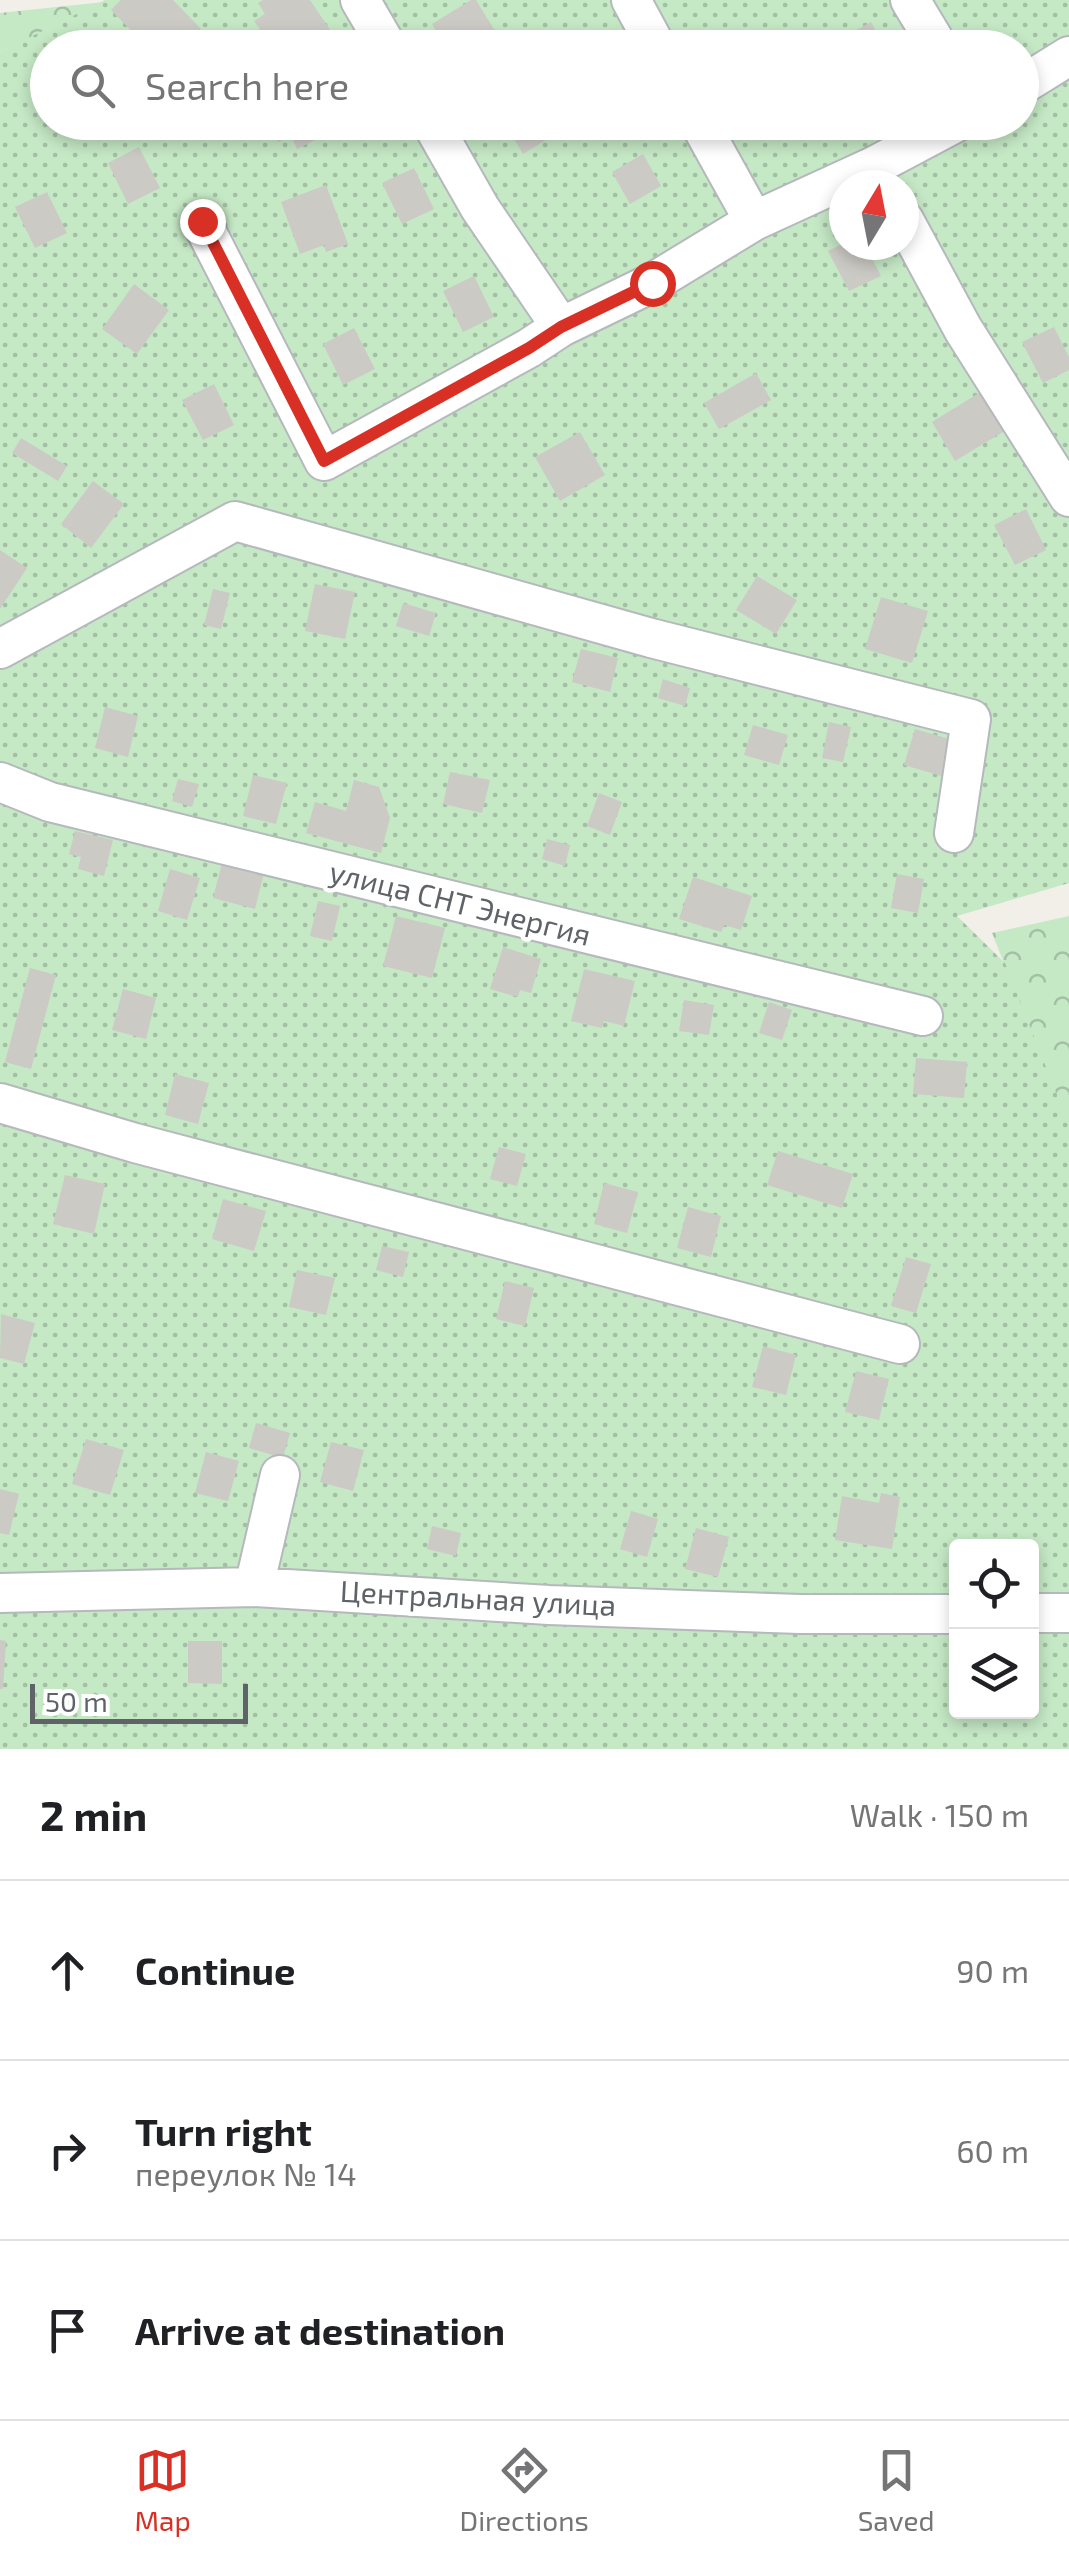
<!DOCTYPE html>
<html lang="en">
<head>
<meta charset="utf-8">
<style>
  :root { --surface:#fff; --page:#f6f6f6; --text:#202124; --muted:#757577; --line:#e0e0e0; --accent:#d93025 }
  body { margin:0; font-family:"Exo 2",sans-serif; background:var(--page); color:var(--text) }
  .controls { position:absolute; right:30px; bottom:30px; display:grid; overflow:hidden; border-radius:10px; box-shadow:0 5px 15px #0003 }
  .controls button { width:90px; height:90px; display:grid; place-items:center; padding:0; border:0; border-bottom:2px solid var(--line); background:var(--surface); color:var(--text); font:50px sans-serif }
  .compass { position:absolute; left:829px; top:170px; width:90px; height:90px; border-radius:50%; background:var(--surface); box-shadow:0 5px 15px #0003; rotate:10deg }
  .scale { position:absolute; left:30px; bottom:25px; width:218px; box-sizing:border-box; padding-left:10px; border:5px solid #5f6368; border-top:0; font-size:28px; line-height:35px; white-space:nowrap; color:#5f6368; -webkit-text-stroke:8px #fff; paint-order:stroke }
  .stop { position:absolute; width:30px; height:30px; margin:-22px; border:8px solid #d93025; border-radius:50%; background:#fff }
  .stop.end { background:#d93025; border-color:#fff; box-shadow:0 2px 10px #0008 }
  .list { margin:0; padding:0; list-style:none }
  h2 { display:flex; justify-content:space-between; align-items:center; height:130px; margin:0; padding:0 40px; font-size:42px }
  h2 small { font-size:32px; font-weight:400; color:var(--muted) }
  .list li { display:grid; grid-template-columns:65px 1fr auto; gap:30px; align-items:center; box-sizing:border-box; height:180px; padding:0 40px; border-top:2px solid var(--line) }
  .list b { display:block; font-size:38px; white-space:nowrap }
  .list p { margin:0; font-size:32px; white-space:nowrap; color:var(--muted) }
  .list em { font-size:32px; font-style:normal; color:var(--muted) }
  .icon { flex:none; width:55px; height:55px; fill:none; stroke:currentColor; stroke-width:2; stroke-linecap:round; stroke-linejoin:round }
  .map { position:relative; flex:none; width:1069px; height:1749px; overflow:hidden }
  .search { position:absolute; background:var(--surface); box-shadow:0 5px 15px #0003; left:30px; right:30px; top:30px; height:110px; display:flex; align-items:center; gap:25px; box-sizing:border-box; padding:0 35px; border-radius:55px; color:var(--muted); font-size:38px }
  .sheet { height:670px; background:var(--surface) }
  nav { display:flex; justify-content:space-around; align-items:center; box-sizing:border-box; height:140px; border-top:2px solid var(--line); background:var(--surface); font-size:28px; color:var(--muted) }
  nav a { display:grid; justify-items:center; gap:5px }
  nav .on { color:var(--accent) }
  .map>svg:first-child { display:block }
  .forest { fill:url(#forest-crowns) }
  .park { fill:url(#park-dots); fill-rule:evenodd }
  .building { fill:#cccac5 }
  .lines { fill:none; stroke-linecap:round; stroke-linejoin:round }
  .minor-casing { stroke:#b5b8bc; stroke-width:42 }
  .minor { stroke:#fff; stroke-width:38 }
  .route { stroke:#d93025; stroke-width:12 }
  .labels { text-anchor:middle; stroke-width:9; stroke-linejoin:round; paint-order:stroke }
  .street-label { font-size:30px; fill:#5f6368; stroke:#fff }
</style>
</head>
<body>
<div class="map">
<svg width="1069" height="1749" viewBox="0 0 1069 1749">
  <defs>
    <pattern id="forest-crowns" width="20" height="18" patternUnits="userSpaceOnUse" patternTransform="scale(2.5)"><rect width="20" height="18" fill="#c5e8c5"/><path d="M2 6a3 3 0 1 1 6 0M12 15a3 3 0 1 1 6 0" fill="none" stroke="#a3c0a4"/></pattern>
    <pattern id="park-dots" width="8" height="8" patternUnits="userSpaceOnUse" patternTransform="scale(2.5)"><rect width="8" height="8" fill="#c5e8c5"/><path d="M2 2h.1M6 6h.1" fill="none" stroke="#a3c0a4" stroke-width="1.8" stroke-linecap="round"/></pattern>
  </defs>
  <rect width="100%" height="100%" fill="#f1efe8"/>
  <!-- forest -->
  <path class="forest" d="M104,2L0,52V13Z
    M1069,916V1119H1066L992,933Z"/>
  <!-- park -->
  <path class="park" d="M105,0H1069V883L957,916L1005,963L1066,1118L1069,1119V1749H0V52ZM48,48H1022V122H48ZM844,185H904V245H844ZM956,1546H1032V1712H956Z"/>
  <!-- building -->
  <path class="building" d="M121,0H173L201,29L182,48H148L111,10Z
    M263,0H310L335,37L319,48H261L252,34L260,29L254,21L265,14L258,3Z
    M471,0H476L503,44L498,48H446L432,24Z
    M871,22L885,48H844L850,44L846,36Z
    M269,122H338L341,127L297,149L291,136L278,142Z
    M504,122H557L562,130L523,154Z
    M139,147L160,188L128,204L108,163Z
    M643,154L661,186L630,204L612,172Z
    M414,168L434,209L402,224L382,183Z
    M326,185L348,244L326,252L324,245L300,254L281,202Z
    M47,192L67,233L35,248L15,207Z
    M844,243L865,245L881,276L849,291L828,251Z
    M474,276L494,317L463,332L443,291Z
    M134,284L169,310L137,354L102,329Z
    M1054,327L1069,357V370L1043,383L1022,342Z
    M354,328L375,369L343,385L323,344Z
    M756,373L771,400L719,429L704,403Z
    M214,384L234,425L203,440L182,400Z
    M992,385L1016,424L955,461L932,422Z
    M580,432L605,475L560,501L535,457Z
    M21,438L67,466L58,481L12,453Z
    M93,481L124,504L91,548L61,524Z
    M1026,509L1046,550L1015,565L994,525Z
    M0,550L27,568L0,609Z
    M757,576L797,600L776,634L736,610Z
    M315,584L355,592L345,639L305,631Z
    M213,589L230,593L221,629L204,625Z
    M881,597L928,611L912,663L865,649Z
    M403,603L436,613L429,636L396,626Z
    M581,649L618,658L610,692L572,682Z
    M663,679L690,688L685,706L658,698Z
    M105,707L138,716L128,757L95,748Z
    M829,722L851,727L843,762L822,758Z
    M753,725L788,735L779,765L744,755Z
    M915,729L956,741L945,777L904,765Z
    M450,772L490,780L482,813L443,804Z
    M253,775L287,783L276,824L243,816Z
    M178,779L199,784L192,807L172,801Z
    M354,780L379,787L390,818L381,853L306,833L315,802L346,811Z
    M599,793L622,802L610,835L587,826Z
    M75,831L113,840L104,876L78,869L81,857L69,854Z
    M547,839L570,845L565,866L542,859Z
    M222,863L264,873L255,909L213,898Z
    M170,869L200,878L187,920L158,911Z
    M897,874L924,879L918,913L891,908Z
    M693,877L752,896L741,930L724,925L721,932L679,919Z
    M318,901L340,906L332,941L310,936Z
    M396,916L445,928L432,978L383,966Z
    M503,947L541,959L531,993L520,990L518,997L490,989Z
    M30,968L56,975L31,1069L5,1062Z
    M584,969L635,981L624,1026L604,1021L602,1028L571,1021Z
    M123,989L156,998L146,1039L112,1030Z
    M684,1000L714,1005L709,1035L679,1031Z
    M769,1002L792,1010L782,1040L759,1033Z
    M916,1058L967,1062L964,1098L913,1094Z
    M175,1074L209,1083L198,1124L165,1115Z
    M499,1147L526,1154L517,1186L490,1179Z
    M778,1151L853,1174L842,1208L767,1185Z
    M65,1175L105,1184L94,1234L53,1224Z
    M604,1183L638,1192L627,1233L594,1224Z
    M223,1199L266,1211L254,1251L212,1239Z
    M688,1207L721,1216L711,1257L677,1248Z
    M382,1246L409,1252L403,1277L376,1270Z
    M906,1257L931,1264L916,1313L891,1306Z
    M297,1270L335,1278L326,1315L289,1307Z
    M505,1281L534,1288L525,1326L496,1319Z
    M1,1314L35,1323L24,1364L0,1358Z
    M763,1346L796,1355L786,1395L752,1387Z
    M856,1371L889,1379L879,1420L845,1412Z
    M256,1423L290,1433L283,1458L249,1448Z
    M86,1439L124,1450L110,1495L72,1484Z
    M331,1442L364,1450L353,1491L320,1482Z
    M206,1452L239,1461L228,1501L195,1493Z
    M0,1489L19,1494L9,1535L0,1533Z
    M881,1493L900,1497L892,1549L835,1540L842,1496L879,1503Z
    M631,1511L658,1519L647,1557L620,1549Z
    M432,1526L461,1533L456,1556L427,1549Z
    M696,1528L729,1537L718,1577L685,1569Z
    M0,1640L6,1641L3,1689H0Z
    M188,1641H222V1684L188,1683Z"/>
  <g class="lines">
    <defs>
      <path id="minor" d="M360,0L388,48
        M631,0L657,48
        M910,0L939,48
        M1022,85L1069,56
        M431,122L480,208L561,327
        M699,122L754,221
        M904,220L963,329L1069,497
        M201,221L324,461L529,348L561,327L652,283L754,221L874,166L957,122
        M0,649L235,521L651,638L971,719L954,833
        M0,782L50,802L923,1016
        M0,1103L135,1143L900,1344
        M254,1587L280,1475
        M0,1593L254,1587L549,1605L800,1614H956
        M1032,1613H1069"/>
    </defs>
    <!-- minor casing -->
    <use href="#minor" class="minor-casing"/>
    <!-- minor -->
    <use href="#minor" class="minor"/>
  </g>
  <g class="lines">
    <!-- route -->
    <path class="route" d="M202,221L324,461L529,348L561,327L652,283"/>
  </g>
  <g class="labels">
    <!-- street labels -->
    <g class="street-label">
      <text transform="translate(460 904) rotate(14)" y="10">улица СНТ Энергия</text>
      <text transform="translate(478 1599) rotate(3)" y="10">Центральная улица</text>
    </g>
  </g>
</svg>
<div class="controls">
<button><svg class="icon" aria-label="locate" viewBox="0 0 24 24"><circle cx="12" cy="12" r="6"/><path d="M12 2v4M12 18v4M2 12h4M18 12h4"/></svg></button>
<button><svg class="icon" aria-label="layers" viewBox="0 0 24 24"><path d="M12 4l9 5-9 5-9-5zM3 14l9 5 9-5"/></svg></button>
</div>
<svg class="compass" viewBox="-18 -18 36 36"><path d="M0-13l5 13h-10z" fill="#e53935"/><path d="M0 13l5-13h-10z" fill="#757577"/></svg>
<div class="scale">50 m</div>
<div class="stop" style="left:652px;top:283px"></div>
<div class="stop end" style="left:202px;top:221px"></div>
<div class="search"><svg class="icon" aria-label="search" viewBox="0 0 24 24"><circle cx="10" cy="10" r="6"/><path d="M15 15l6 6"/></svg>Search here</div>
</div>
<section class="sheet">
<h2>2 min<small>Walk · 150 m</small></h2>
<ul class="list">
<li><svg class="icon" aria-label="ahead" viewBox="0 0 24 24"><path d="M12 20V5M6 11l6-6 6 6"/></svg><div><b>Continue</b></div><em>90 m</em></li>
<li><svg class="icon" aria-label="right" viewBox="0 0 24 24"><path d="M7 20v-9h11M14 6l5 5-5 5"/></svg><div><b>Turn right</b><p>переулок № 14</p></div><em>60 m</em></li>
<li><svg class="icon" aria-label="arrive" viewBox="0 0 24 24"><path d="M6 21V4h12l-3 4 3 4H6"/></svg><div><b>Arrive at destination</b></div></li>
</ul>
</section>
<nav>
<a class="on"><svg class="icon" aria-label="map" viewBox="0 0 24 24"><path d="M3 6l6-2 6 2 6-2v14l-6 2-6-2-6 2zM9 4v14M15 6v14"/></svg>Map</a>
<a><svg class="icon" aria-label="directions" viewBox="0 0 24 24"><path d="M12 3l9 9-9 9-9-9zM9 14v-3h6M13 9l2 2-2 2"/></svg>Directions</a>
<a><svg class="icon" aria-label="saved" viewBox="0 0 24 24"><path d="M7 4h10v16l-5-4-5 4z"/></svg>Saved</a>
</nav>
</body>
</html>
